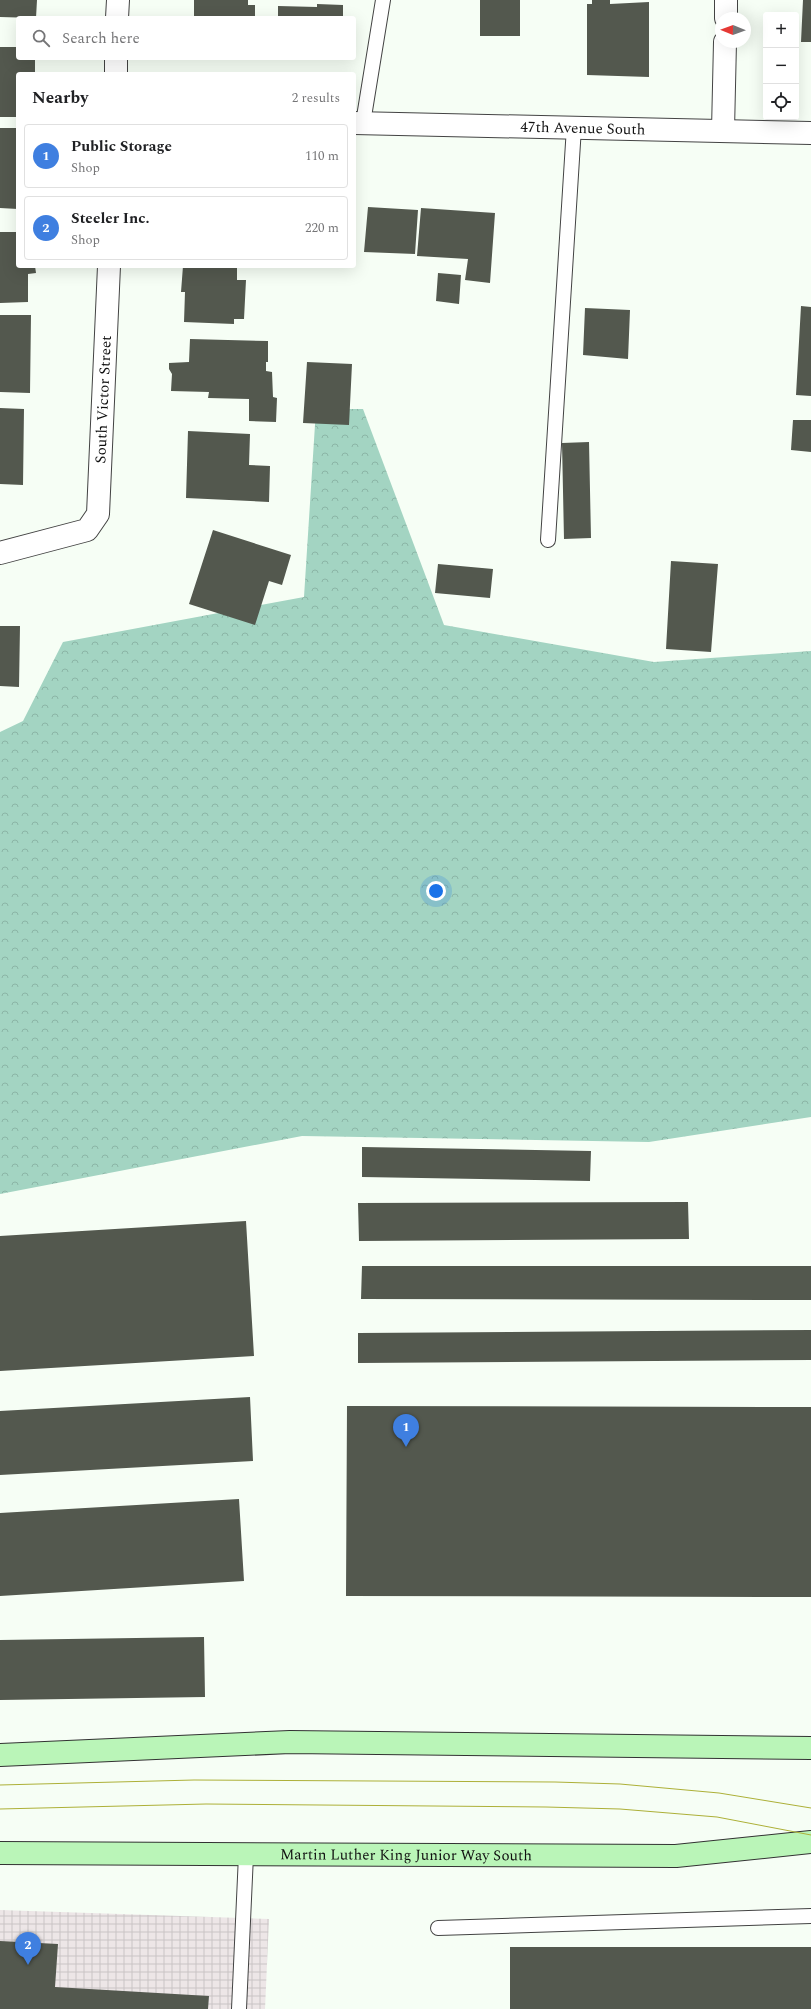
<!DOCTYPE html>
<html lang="en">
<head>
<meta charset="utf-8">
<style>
  :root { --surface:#fff; --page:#f2f2f2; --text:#202124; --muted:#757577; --line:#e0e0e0; --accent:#111827 }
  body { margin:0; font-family:Spectral,serif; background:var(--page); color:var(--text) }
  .controls { position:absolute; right:12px; top:12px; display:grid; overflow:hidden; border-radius:4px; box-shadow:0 4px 16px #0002 }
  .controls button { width:36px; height:36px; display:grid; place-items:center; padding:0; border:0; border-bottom:1px solid var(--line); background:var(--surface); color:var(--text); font:20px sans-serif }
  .compass { position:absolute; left:715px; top:12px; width:36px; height:36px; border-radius:50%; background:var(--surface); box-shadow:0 4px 16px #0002; rotate:271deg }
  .you { position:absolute; left:436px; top:891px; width:14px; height:14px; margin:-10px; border:3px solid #fff; border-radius:50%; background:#1a73e8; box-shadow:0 0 0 6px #1a73e833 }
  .badge { display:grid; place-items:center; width:26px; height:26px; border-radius:50%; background:var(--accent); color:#fff; font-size:13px; font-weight:700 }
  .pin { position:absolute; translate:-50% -33px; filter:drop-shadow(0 1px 2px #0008) }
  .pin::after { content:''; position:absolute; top:21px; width:14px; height:12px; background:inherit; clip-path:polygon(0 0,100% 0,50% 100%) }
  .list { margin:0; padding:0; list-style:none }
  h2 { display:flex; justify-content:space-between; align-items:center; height:52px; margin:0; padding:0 16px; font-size:17px }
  h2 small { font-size:13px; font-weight:400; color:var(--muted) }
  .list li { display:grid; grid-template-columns:26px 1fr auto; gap:12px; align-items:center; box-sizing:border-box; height:64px; margin:0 8px 8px; padding:0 8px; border:1px solid var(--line); border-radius:4px }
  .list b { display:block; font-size:15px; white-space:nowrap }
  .list p { margin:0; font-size:13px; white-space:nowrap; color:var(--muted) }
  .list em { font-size:13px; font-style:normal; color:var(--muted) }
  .icon { flex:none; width:22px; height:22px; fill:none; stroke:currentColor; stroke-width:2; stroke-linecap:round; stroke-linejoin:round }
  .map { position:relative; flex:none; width:811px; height:2009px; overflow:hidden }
  .search { position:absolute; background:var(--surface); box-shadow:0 4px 16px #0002; left:16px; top:16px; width:340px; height:44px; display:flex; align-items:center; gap:10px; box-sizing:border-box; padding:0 14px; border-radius:4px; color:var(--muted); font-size:15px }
  .panel { position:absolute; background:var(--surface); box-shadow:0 4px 16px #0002; left:16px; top:72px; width:340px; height:196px; border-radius:4px }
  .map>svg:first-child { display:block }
  .industrial { fill:url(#industrial-grid) }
  .forest { fill:url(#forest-crowns) }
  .building { fill:#53584e }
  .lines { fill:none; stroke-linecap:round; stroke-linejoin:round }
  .service-casing { stroke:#434343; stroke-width:16 }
  .minor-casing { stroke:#434343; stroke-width:24 }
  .secondary-casing { stroke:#323232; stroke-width:24 }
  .service { stroke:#fff; stroke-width:14 }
  .minor { stroke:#fff; stroke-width:22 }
  .secondary { stroke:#baf5b8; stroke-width:22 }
  .tram { stroke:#adb038; stroke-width:1 }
  .labels { text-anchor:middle; stroke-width:4; stroke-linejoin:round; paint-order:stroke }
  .street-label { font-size:15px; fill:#101010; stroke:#fff }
</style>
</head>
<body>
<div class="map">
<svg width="811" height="2009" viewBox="0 0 811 2009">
  <defs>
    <pattern id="industrial-grid" width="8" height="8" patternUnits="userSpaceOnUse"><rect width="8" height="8" fill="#ede6e7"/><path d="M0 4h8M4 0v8" fill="none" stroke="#cac4c5"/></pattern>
    <pattern id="forest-crowns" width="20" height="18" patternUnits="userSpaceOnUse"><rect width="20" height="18" fill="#a3d4c2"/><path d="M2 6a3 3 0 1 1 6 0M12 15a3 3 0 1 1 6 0" fill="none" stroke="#8bb5a6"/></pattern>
  </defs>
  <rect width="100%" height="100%" fill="#f6fef5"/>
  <!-- industrial -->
  <path class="industrial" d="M0,1910L269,1919L265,2009H0Z"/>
  <!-- forest -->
  <path class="forest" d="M316,409H363L444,625L654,662L811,651V1117L649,1142L302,1136L0,1194V732L23,721L63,642L304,597Z"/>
  <!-- building -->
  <path class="building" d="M0,0H37L36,18L0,17Z
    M194,0H248V5H255V18H194Z
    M480,0H520V36H480Z
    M592,0H610V4L649,2V77L587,75V4H592Z
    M803,0H811V42H801Z
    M317,4L343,5V18H278V6L317,7Z
    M0,47H18V58H35V74H18V117H0Z
    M0,128H18V209L0,208Z
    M368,207L418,210L415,254L364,252Z
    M421,208L495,213L490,283L465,280L468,259L417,256Z
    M0,232H18V266H35L36,273L28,274V302L0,303Z
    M183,266H237V280H246L244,319H234V324L184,322L185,292H181Z
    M438,273L461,275L459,304L436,301Z
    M801,306L811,307V396L796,395Z
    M585,308L630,310L628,359L583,355Z
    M0,315H31L30,393L0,392Z
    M190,339L268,341V362H266V371L272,372L273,397L277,398L276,422L249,421V399L208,398L209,392L171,391L172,374L169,369V363L189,362Z
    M307,362L352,364L349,425L303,423Z
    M0,408L24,409L23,485L0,484Z
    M793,420H811V452L791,450Z
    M188,431L250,434L249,465L270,466L269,502L186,498Z
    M589,442L591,538L564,539L562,443Z
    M213,530L291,555L282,585L269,581L255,625L189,604Z
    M671,561L718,564L711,652L666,649Z
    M438,564L493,569L490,598L435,593Z
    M0,626H20L19,687L0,686Z
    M362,1147L591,1151L590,1181L362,1177Z
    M688,1202L689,1239L359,1241L358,1203Z
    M246,1221L254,1356L0,1371V1236Z
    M362,1266H811V1300L361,1299Z
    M811,1330V1360L358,1363V1333Z
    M250,1397L253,1461L0,1475V1411Z
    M347,1406L811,1407V1597L346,1596Z
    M239,1499L244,1581L0,1596V1513Z
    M204,1637L205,1697L0,1700V1640Z
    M0,1941L58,1944L55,1987L209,1996L208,2009H0Z
    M510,1947H811V2009H510Z"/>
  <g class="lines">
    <defs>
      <path id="service" d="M363,123L383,0
        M548,540L574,127
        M438,1928L811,1916
        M239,2009L246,1855"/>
      <g id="minor">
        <path d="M117,18L118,0"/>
        <path d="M726,18V0"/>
        <path d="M116,74V58"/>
        <path id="s1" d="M354,123L811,133"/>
        <path d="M723,130L725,42"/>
        <path id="s2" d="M0,553L87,530L98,514L109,266"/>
      </g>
      <g id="secondary">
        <path d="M0,1755L290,1742L811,1748"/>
        <path id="s3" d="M0,1853L676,1856L811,1842"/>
      </g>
    </defs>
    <!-- service casing -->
    <use href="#service" class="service-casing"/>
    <!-- minor casing -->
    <use href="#minor" class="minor-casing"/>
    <!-- secondary casing -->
    <use href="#secondary" class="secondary-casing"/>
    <!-- service -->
    <use href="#service" class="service"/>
    <!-- minor -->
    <use href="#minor" class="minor"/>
    <!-- secondary -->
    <use href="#secondary" class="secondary"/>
    <!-- tram -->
    <path class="tram" d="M0,1785L194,1780L555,1782L620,1784L719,1793L811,1808
      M0,1809L206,1804L546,1807L620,1809L717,1817L811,1835"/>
  </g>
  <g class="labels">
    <!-- street labels -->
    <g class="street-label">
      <text dy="5" stroke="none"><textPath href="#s1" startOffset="229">47th Avenue South</textPath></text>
      <text dy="5" stroke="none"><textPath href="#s2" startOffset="224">South Victor Street</textPath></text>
      <text dy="5" stroke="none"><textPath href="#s3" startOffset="406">Martin Luther King Junior Way South</textPath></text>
    </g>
  </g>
</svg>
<div class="controls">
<button>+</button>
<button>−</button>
<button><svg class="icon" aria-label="locate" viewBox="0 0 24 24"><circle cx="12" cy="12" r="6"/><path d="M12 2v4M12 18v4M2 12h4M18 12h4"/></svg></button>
</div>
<svg class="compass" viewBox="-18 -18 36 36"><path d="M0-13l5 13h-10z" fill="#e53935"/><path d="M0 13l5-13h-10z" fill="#757577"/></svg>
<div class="you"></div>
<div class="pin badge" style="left:406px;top:1447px;background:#3f7fe0">1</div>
<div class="pin badge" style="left:28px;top:1965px;background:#3f7fe0">2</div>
<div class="search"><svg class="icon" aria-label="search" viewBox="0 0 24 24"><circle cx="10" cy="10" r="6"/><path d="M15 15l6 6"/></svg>Search here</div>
<section class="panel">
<h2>Nearby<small>2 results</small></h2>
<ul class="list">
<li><span class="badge" style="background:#3f7fe0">1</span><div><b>Public Storage</b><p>Shop</p></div><em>110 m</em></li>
<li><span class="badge" style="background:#3f7fe0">2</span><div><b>Steeler Inc.</b><p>Shop</p></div><em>220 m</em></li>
</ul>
</section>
</div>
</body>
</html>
